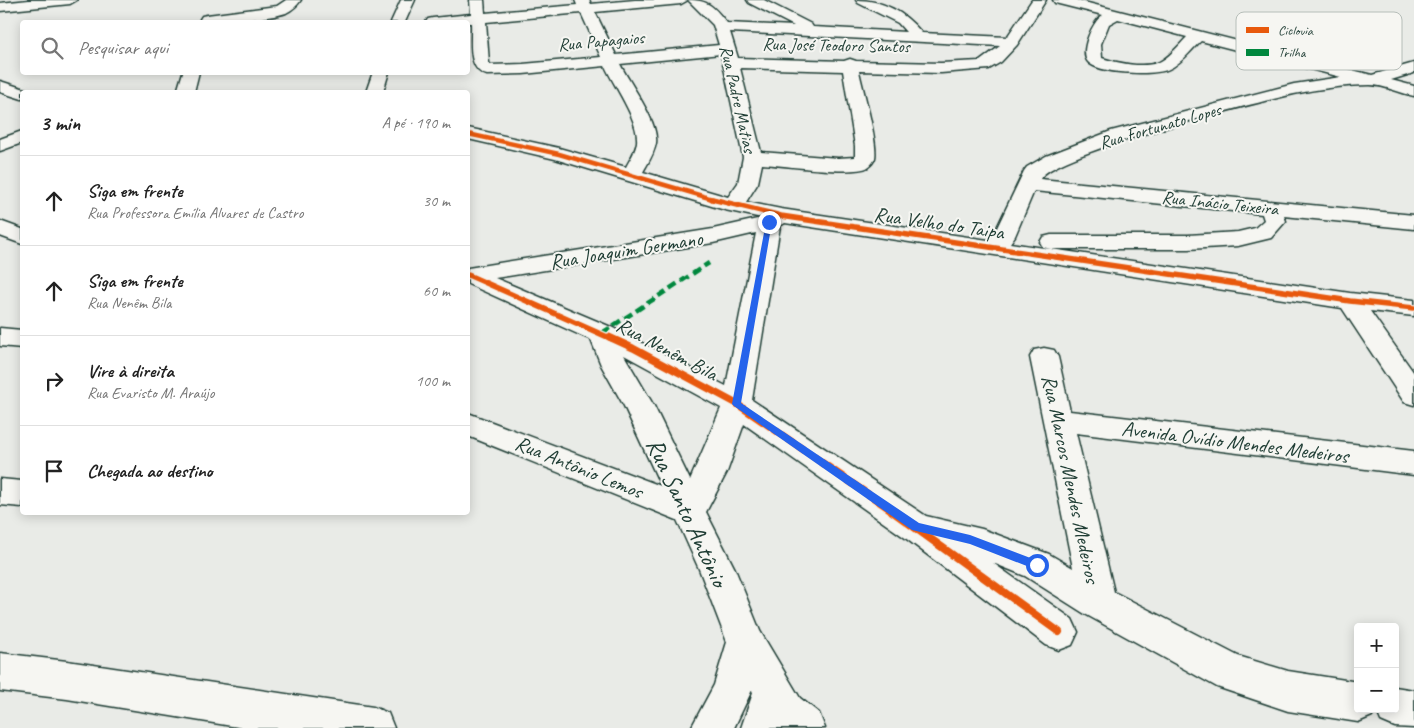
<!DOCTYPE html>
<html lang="pt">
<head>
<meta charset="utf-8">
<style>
  :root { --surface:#fff; --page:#f2f2f2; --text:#222; --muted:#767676; --line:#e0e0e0 }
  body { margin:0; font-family:Caveat,sans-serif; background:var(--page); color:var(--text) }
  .controls { position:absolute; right:15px; bottom:15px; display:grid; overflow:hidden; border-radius:5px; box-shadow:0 2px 12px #0003 }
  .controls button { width:45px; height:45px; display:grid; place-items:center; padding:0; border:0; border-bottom:1px solid var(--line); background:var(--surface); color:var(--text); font:25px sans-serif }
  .stop { position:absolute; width:15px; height:15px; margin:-11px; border:4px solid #2563eb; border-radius:50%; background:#fff }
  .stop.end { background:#2563eb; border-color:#fff; box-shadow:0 1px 5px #0008 }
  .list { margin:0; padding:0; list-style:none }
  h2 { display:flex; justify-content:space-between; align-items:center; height:65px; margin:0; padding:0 20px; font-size:21px }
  h2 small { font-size:16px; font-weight:400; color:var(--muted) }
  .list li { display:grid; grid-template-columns:32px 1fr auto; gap:15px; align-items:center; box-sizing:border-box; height:90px; padding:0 20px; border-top:1px solid var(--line) }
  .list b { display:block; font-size:19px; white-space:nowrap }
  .list p { margin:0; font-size:16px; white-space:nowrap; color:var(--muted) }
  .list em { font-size:16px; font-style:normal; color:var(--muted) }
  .icon { flex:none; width:28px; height:28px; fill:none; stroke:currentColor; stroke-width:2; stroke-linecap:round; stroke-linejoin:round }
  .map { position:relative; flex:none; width:1414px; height:728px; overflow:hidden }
  .search { position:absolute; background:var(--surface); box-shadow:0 2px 12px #0003; left:20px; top:20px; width:450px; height:55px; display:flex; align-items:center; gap:12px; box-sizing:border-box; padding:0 18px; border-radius:5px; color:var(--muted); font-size:19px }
  .panel { position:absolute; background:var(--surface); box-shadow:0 2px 12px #0003; left:20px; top:90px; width:450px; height:425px; border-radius:5px }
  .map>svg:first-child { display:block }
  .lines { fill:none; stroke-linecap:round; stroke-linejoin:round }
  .minor-casing { stroke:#1f3d34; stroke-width:3 }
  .minor { fill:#f6f6f2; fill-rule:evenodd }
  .quiet { stroke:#00873e; stroke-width:4.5; stroke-dasharray:9 4.5; stroke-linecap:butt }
  .cycleway-far3-casing { stroke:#f6f6f2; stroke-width:6 }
  .cycleway-far2-casing { stroke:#f6f6f2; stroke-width:8 }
  .cycleway-far1-casing { stroke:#f6f6f2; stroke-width:10 }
  .cycleway-casing { stroke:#f6f6f2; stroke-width:11 }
  .cycleway-far3 { stroke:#e8590c; stroke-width:4.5 }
  .cycleway-far2 { stroke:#e8590c; stroke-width:5.5 }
  .cycleway-far1 { stroke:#e8590c; stroke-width:7 }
  .cycleway { stroke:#e8590c; stroke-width:8 }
  .route { fill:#2563eb }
  .labels { text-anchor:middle; stroke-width:4; stroke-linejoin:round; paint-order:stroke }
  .far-street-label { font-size:18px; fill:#1f3d34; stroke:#f6f6f2 }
  .street-label { font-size:21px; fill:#1f3d34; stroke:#f6f6f2 }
  .near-street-label { font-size:25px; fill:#1f3d34; stroke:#f6f6f2 }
  .key { fill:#f6f6f2; stroke:#b6beb9; stroke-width:1 }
  .key-label { font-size:14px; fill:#1f3d34 }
</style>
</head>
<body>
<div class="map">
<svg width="1414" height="728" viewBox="0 0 1414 728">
  <rect width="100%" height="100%" fill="#e9ebe7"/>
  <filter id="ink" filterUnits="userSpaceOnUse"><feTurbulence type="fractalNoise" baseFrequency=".02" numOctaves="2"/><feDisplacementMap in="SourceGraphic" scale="10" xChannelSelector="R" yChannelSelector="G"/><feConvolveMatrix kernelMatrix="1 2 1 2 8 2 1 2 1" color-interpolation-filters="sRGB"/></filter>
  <g filter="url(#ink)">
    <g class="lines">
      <defs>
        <path id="minor" d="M29,0H77L70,4L0,11V3Z
          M286,0H301C297,6 292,10 286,13C272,18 216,24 202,22L200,19L202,16L207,15L277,6Z
          M401,0H415L405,22H391Z
          M470,0H484L485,13L577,5L575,0H589L591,4L635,0H688L681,4L595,12L616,55L719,45L713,25L688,0C709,0 714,7 727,23L794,26L749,3L747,0H764L811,24L813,27L906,32L898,23L858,3L856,0C884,0 904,12 922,33L1007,37L1032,0H1046L1017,45L1001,62L989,69L941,73L859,71C863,90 878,142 875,158C874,161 871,165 868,167C854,176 781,165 762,164L758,183L746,202L781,209L988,240L994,234L1024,171L1027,167L1046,156L1111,131L1294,84L1341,77L1201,41C1191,50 1182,63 1169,69C1156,76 1098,74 1088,62C1079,52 1093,20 1103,15L1055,3L1053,0H1076L1372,75L1414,63V73L1391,80L1414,86V96C1400,93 1384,85 1370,85C1345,85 1318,89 1294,94C1256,103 1054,153 1040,179L1414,215V229L1284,216L1286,221L1271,238L1238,246L1188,249H1051L1043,247L1040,242L1043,237L1051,235H1188L1238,232L1255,228L1264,220L1262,214L1034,191L1015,236L1010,243L1350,293L1414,300V316L1370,311L1414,373V405L1404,402L1342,308L785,223L780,226L752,400L926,516L982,529L1049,554L1073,568L1030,357L1034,350L1044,348L1054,350L1058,357L1070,411L1414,451V475L1076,433L1114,592L1238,656L1288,671L1358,682V709H1375L1372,716L1358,722L1288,711L1217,687L1085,614L1025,576L993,563L1072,619L1078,632L1072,645L1059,650L1046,645L904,537L744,424L727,472L706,512L735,569L760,631L800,698L819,713L825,728H741L753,693L752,690L734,728H691L714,685L727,642L699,569L677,520L468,436V413L661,486L624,406L601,365L591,340L468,284V268L713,229L762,218L725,210L555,159L468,139V128L559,148L626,167C630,159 636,151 637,142C639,120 614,86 605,66L523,74L487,75C466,70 472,40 471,23L426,22L428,19L433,18L471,14ZM581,13L601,57L523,64L491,65L489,63L486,22ZM1118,19L1187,37C1179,45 1168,59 1157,63C1142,68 1116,63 1102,58L1101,44L1109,24ZM730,32L1000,46L980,61L941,63L856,61L850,59L844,61L738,58ZM721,54L743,157L738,183L728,197L643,172C648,163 654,154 656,143C659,122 630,84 620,64ZM740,68L843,71L855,146V157L838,158L761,152ZM756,233L726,386L611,327L495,278L713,243ZM624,355L721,408L690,480L654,406Z
          M183,72H199L194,92H177Z
          M373,72H389L383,92H366Z
          M0,81L28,90L30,92H22V99L0,92Z
          M22,131V143L0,151V139Z
          M0,221L22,229V244L0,236Z
          M0,328L22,330V348L0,346Z
          M0,479L22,481V507L0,505Z
          M0,653L67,661L373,707L388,713L394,728H244L67,699L0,691Z
          M1395,687L1414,690V728L1395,727L1381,721L1376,709H1395Z"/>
      </defs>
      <!-- minor casing -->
      <use href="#minor" class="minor-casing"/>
      <!-- minor -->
      <use href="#minor" class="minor"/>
      <!-- quiet -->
      <path class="quiet" d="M602,333L709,263"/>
      <defs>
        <path id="cycleway-far3" d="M468,134L559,154L716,200"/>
        <path id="cycleway-far2" d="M712,199L781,216L1350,301L1414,308
          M468,275L612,339"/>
        <path id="cycleway-far1" d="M609,337L633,348L737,404L894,512"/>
        <path id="cycleway" d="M892,511L1059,632"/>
      </defs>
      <!-- cycleway-far3 casing -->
      <use href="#cycleway-far3" class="cycleway-far3-casing"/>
      <!-- cycleway-far2 casing -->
      <use href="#cycleway-far2" class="cycleway-far2-casing"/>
      <!-- cycleway-far1 casing -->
      <use href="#cycleway-far1" class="cycleway-far1-casing"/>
      <!-- cycleway casing -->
      <use href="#cycleway" class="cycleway-casing"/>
      <!-- cycleway-far3 -->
      <use href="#cycleway-far3" class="cycleway-far3"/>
      <!-- cycleway-far2 -->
      <use href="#cycleway-far2" class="cycleway-far2"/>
      <!-- cycleway-far1 -->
      <use href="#cycleway-far1" class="cycleway-far1"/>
      <!-- cycleway -->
      <use href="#cycleway" class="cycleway"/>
    </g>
  </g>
  <!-- route -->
  <path class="route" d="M769,221L772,222L741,403L919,523L970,535L1041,562L1043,565L1041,569L1037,570L970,544L912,530L734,406L732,404L766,222Z"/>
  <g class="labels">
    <!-- far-street labels -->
    <g class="far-street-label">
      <text transform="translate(601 41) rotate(-5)" y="6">Rua Papagaios</text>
      <text transform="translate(836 45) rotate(1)" y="6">Rua José Teodoro Santos</text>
      <text transform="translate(738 99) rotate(77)" y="6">Rua Padre Matias</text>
      <text transform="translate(1160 126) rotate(-16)" y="6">Rua Fortunato Lopes</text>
      <text transform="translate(1220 203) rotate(6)" y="6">Rua Inácio Teixeira</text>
    </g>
    <!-- street labels -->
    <g class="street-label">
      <text transform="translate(939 223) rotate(8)" y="7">Rua Velho do Taipa</text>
      <text transform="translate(626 250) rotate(-9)" y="7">Rua Joaquim Germano</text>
      <text transform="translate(667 349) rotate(28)" y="7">Rua Nenêm Bila</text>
      <text transform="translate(1235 442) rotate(7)" y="7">Avenida Ovídio Mendes Medeiros</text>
      <text transform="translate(579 467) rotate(22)" y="7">Rua Antônio Lemos</text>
      <text transform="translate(1071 479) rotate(78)" y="7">Rua Marcos Mendes Medeiros</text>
    </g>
    <!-- near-street labels -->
    <g class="near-street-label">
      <text transform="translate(688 512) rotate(65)" y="9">Rua Santo Antônio</text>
    </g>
  </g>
  <!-- legend -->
  <rect x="1236" y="12" width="166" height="58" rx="8" class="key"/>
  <rect x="1246" y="27" width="23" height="6" fill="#e8590c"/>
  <rect x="1246" y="49" width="23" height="7" fill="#00873e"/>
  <g class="key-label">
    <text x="1278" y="35">Ciclovia</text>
    <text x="1278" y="57">Trilha</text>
  </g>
</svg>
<div class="controls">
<button>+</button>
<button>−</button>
</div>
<div class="stop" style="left:1037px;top:565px"></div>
<div class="stop end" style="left:769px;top:222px"></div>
<div class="search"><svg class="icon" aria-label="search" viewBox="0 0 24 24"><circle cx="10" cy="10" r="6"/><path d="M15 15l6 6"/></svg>Pesquisar aqui</div>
<section class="panel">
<h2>3 min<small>A pé · 190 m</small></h2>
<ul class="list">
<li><svg class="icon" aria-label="ahead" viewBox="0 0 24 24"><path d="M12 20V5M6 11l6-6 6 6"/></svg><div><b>Siga em frente</b><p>Rua Professora Emília Alvares de Castro</p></div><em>30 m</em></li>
<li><svg class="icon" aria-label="ahead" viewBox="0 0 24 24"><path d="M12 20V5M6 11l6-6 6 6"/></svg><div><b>Siga em frente</b><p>Rua Nenêm Bila</p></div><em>60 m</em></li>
<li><svg class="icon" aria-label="right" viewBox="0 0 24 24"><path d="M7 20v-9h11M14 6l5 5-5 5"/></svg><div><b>Vire à direita</b><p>Rua Evaristo M. Araújo</p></div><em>100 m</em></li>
<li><svg class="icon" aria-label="arrive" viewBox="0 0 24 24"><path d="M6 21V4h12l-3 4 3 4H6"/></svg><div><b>Chegada ao destino</b></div></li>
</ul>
</section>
</div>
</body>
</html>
